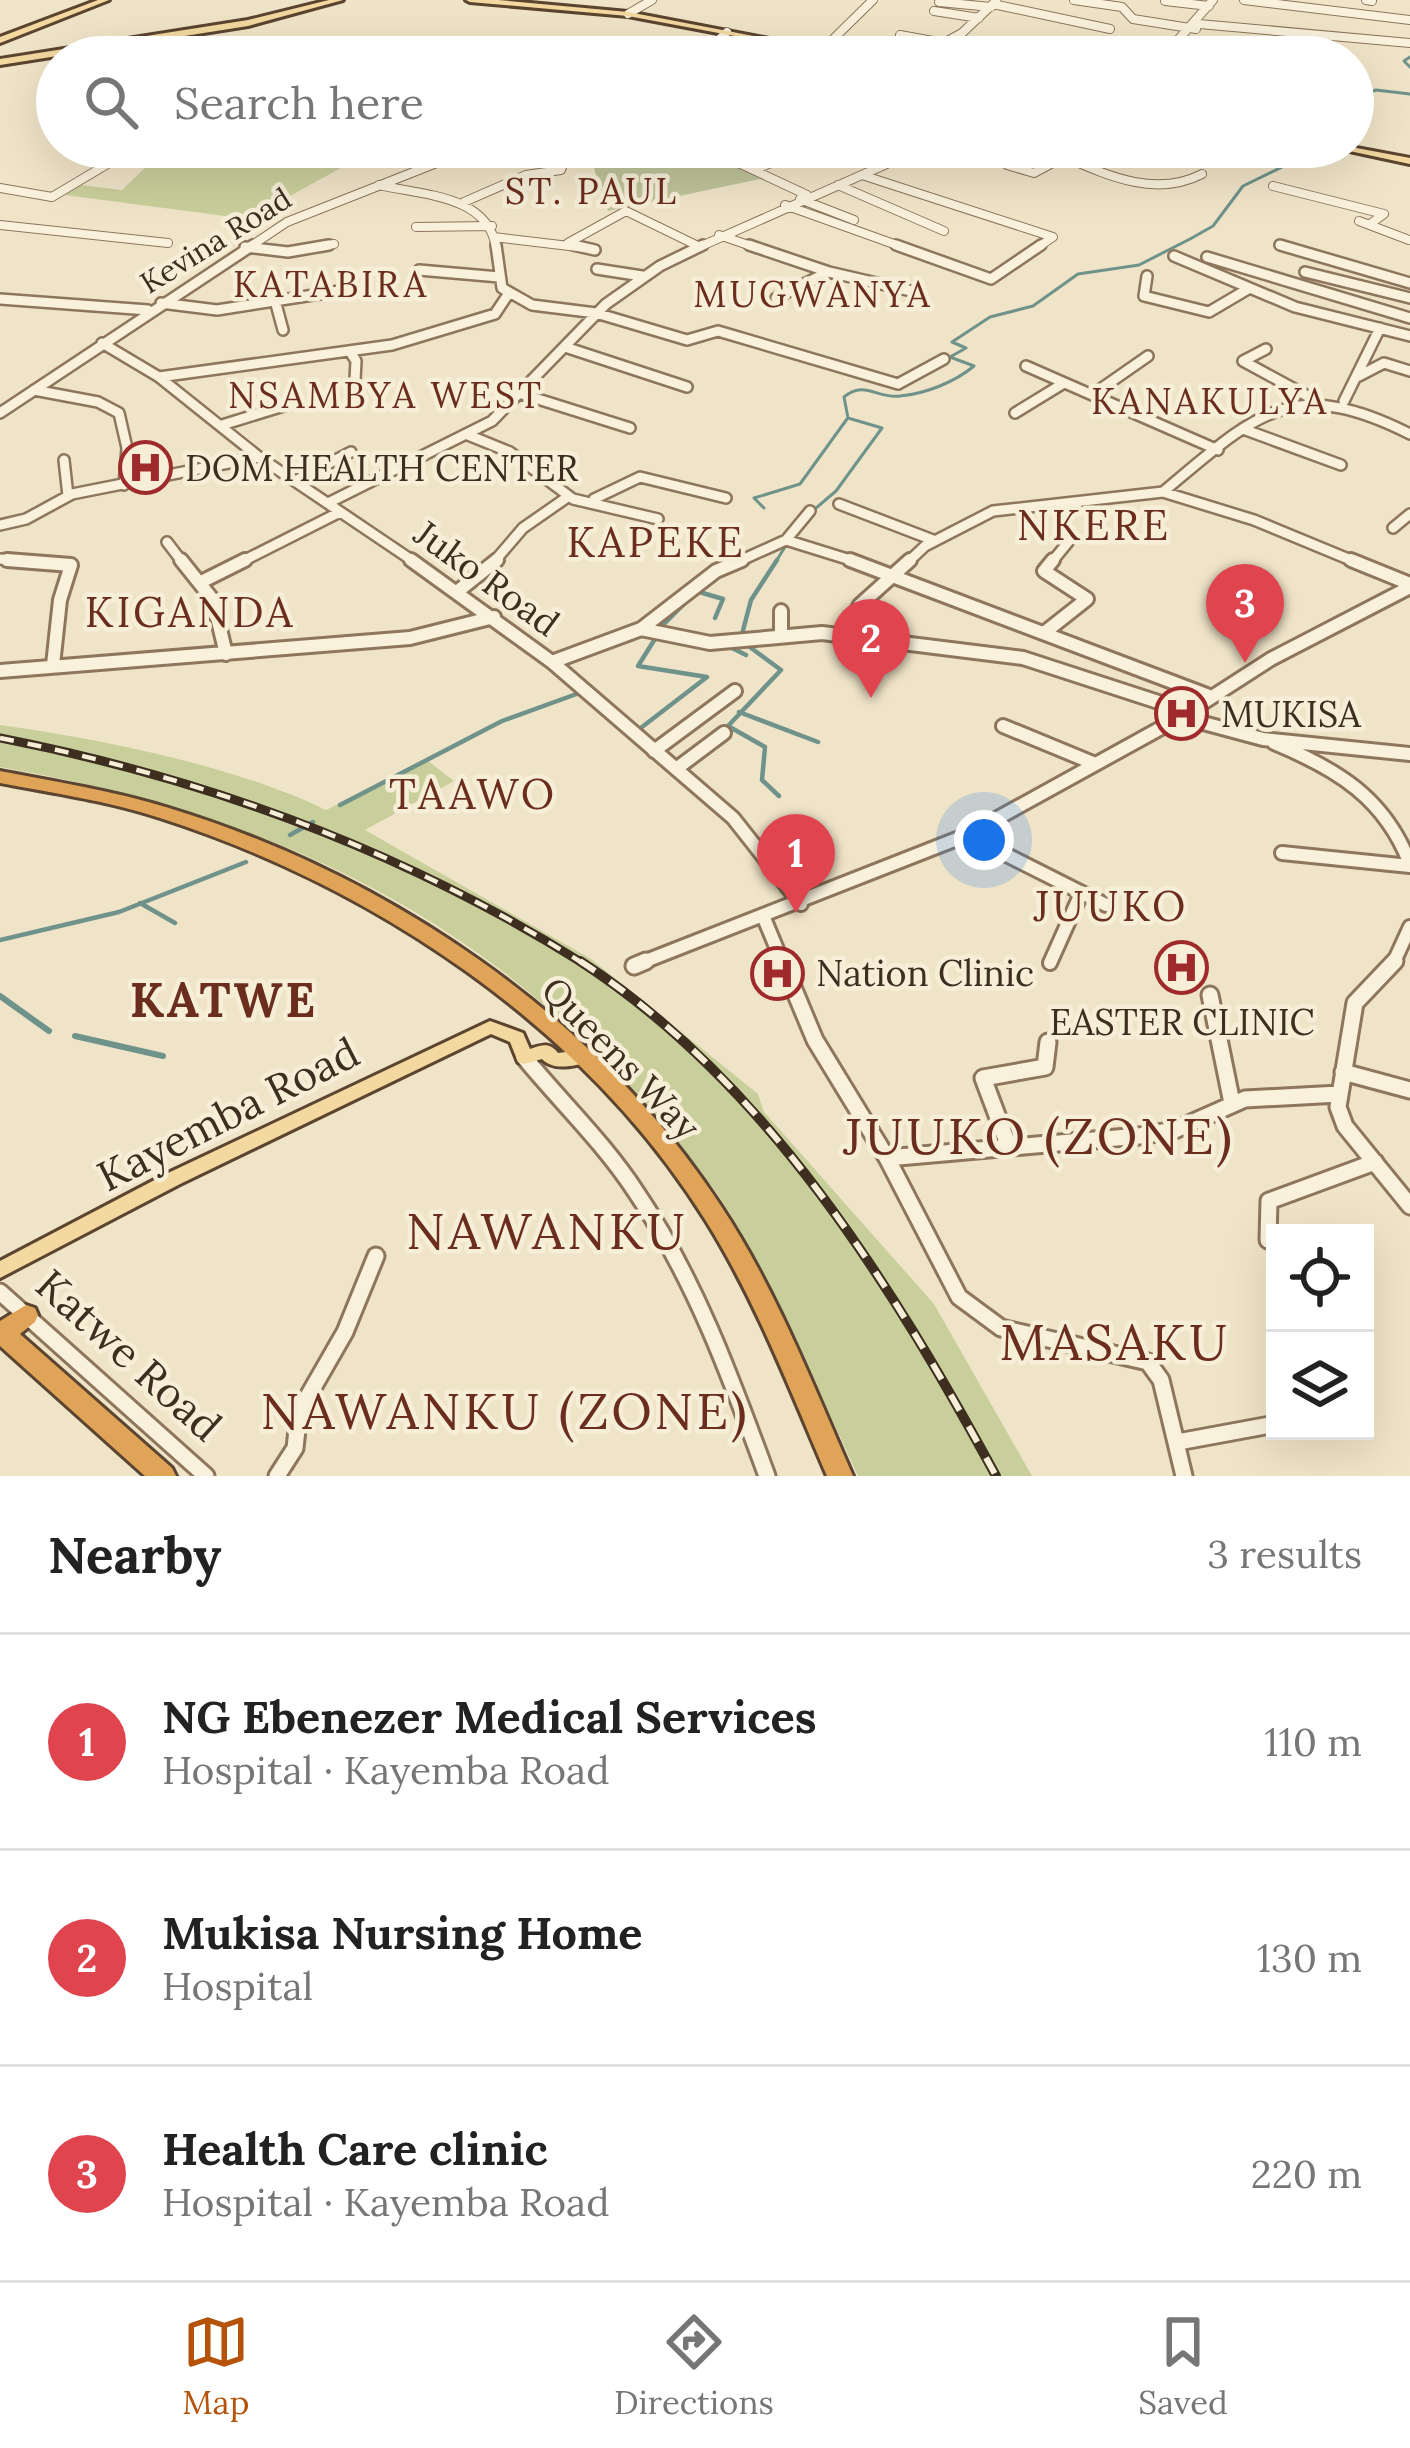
<!DOCTYPE html>
<html lang="en">
<head>
<meta charset="utf-8">
<style>
  :root { --surface:#fff; --page:#f6f6f6; --text:#222; --muted:#767676; --line:#e0e0e0; --accent:#b45309 }
  body { margin:0; font-family:Lora,serif; background:var(--page); color:var(--text) }
  .controls { position:absolute; right:36px; bottom:36px; display:grid; overflow:hidden; border-radius:0px; box-shadow:0 12px 48px #0002 }
  .controls button { width:108px; height:108px; display:grid; place-items:center; padding:0; border:0; border-bottom:3px solid var(--line); background:var(--surface); color:var(--text); font:60px sans-serif }
  .you { position:absolute; left:984px; top:840px; width:42px; height:42px; margin:-30px; border:9px solid #fff; border-radius:50%; background:#1a73e8; box-shadow:0 0 0 18px #1a73e833 }
  .badge { display:grid; place-items:center; width:78px; height:78px; border-radius:50%; background:var(--accent); color:#fff; font-size:39px; font-weight:700 }
  .pin { position:absolute; translate:-50% -99px; filter:drop-shadow(0 3px 6px #0008) }
  .pin::after { content:''; position:absolute; top:63px; width:42px; height:36px; background:inherit; clip-path:polygon(0 0,100% 0,50% 100%) }
  .list { margin:0; padding:0; list-style:none }
  h2 { display:flex; justify-content:space-between; align-items:center; height:156px; margin:0; padding:0 48px; font-size:51px }
  h2 small { font-size:39px; font-weight:400; color:var(--muted) }
  .list li { display:grid; grid-template-columns:78px 1fr auto; gap:36px; align-items:center; box-sizing:border-box; height:216px; padding:0 48px; border-top:3px solid var(--line) }
  .list b { display:block; font-size:45px; white-space:nowrap }
  .list p { margin:0; font-size:39px; white-space:nowrap; color:var(--muted) }
  .list em { font-size:39px; font-style:normal; color:var(--muted) }
  .icon { flex:none; width:66px; height:66px; fill:none; stroke:currentColor; stroke-width:2; stroke-linecap:round; stroke-linejoin:round }
  .map { position:relative; flex:none; width:1410px; height:1476px; overflow:hidden }
  .search { position:absolute; background:var(--surface); box-shadow:0 12px 48px #0002; left:36px; right:36px; top:36px; height:132px; display:flex; align-items:center; gap:30px; box-sizing:border-box; padding:0 42px; border-radius:66px; color:var(--muted); font-size:45px }
  .sheet { height:804px; background:var(--surface) }
  nav { display:flex; justify-content:space-around; align-items:center; box-sizing:border-box; height:168px; border-top:3px solid var(--line); background:var(--surface); font-size:33px; color:var(--muted) }
  nav a { display:grid; justify-items:center; gap:6px }
  nav .on { color:var(--accent) }
  .map>svg:first-child { display:block }
  .green { fill:#c9cf9b }
  .cemetery { fill:#bfc49a }
  .lines { fill:none; stroke-linecap:round; stroke-linejoin:round }
  .stream-far2 { stroke:#6f938a; stroke-width:3 }
  .stream-far1 { stroke:#6f938a; stroke-width:4.5 }
  .stream { stroke:#6f938a; stroke-width:6 }
  .minor-far3-casing { stroke:#8d765c; stroke-width:10 }
  .minor-far2-casing { stroke:#8d765c; stroke-width:14 }
  .minor-far1-casing { stroke:#8d765c; stroke-width:18 }
  .minor-casing { stroke:#8d765c; stroke-width:21 }
  .major-casing { stroke:#5b4430; stroke-width:6 }
  .highway-casing { stroke:#5b4430; stroke-width:6 }
  .minor-far3 { stroke:#faf1dc; stroke-width:8 }
  .minor-far2 { stroke:#faf1dc; stroke-width:9 }
  .minor-far1 { stroke:#faf1dc; stroke-width:12 }
  .minor { stroke:#faf1dc; stroke-width:15 }
  .major { fill:#f3d9a0; fill-rule:evenodd }
  .highway { fill:#e0a458; fill-rule:evenodd }
  .rail-far1-casing { stroke:#3d2e20; stroke-width:9 }
  .rail-casing { stroke:#3d2e20; stroke-width:10 }
  .rail-far1 { stroke:#f7eed8; stroke-width:4.5; stroke-dasharray:14; stroke-linecap:butt }
  .rail { stroke:#f7eed8; stroke-width:6; stroke-dasharray:18; stroke-linecap:butt }
  .labels { text-anchor:middle; stroke-width:9; stroke-linejoin:round; paint-order:stroke }
  .far-street-label { font-size:30px; fill:#3d2e20; stroke:#f7eed8 }
  .far-quarter-label { font-size:36px; letter-spacing:3px; fill:#6b2e1e; stroke:#f7eed8 }
  .poi-label { font-size:36px; fill:#3d2e20; stroke:#f7eed8; text-anchor:start }
  .street-label { font-size:36px; fill:#3d2e20; stroke:#f7eed8 }
  .quarter-label { font-size:42px; letter-spacing:3px; fill:#6b2e1e; stroke:#f7eed8 }
  .near-street-label { font-size:42px; fill:#3d2e20; stroke:#f7eed8 }
  .district-label { font-size:48px; font-weight:bold; letter-spacing:3px; fill:#6b2e1e; stroke:#f7eed8 }
  .near-quarter-label { font-size:51px; letter-spacing:3px; fill:#6b2e1e; stroke:#f7eed8 }
</style>
</head>
<body>
<div class="map">
<svg width="1410" height="1476" viewBox="0 0 1410 1476">
  <rect width="100%" height="100%" fill="#f0e4c8"/>
  <!-- green -->
  <path class="green" d="M274,147H379L248,219L65,195L81,185L122,190L153,160C198,170 233,162 274,147Z
    M0,725C102,739 235,766 326,810L428,761L454,781L365,830L591,959L758,1094L764,1112L934,1304L1032,1476H858C820,1394 784,1309 740,1230C713,1182 676,1140 640,1100C467,904 254,811 0,767Z"/>
  <!-- cemetery -->
  <path class="cemetery" d="M587,147H696L760,179L608,211Z"/>
  <g class="lines">
    <!-- stream-far2 -->
    <path class="stream-far2" d="M1410,57L1404,61L1410,67
      M1353,98L1376,90L1410,94
      M764,508L754,498L800,484L847,419
      M809,514L836,491L882,428L848,418L844,397C865,380 877,399 900,396C925,394 955,382 974,366L950,357L966,348L952,342L990,317L1033,306L1078,274L1139,265L1190,239L1213,226L1243,186L1323,147
      M775,563L788,542"/>
    <!-- stream-far1 -->
    <path class="stream-far1" d="M696,591L723,599L715,618
      M659,629L689,599
      M741,638L751,600L777,560
      M726,645L746,655
      M747,645L781,670L728,726L765,747L762,780L779,796
      M739,712L818,742
      M642,727L707,677L638,666L658,634
      M340,805L502,721L582,692
      M290,835L313,822
      M140,903L175,923
      M0,940L119,912L246,862"/>
    <!-- stream -->
    <path class="stream" d="M0,996L49,1031
      M75,1036L163,1056"/>
    <defs>
      <path id="minor-far3" d="M1074,0L1122,7L1133,19L1196,29
        M1244,0L1410,20
        M1366,0L1372,1
        M1165,1L1209,6
        M939,2L991,7
        M993,4L1110,29
        M934,11L979,18
        M628,14L652,0
        M1199,24L1410,43
        M900,35L944,43
        M1166,48L1206,57
        M697,49L713,57
        M822,50L873,0
        M675,57L716,42L727,32
        M918,57L962,33L996,1
        M1124,57L1177,41L1213,0
        M704,147L807,195
        M1036,147L1007,165L1034,173L1060,159
        M1041,147C1092,167 1148,202 1202,174
        M754,170L807,148
        M865,176L1053,237L1037,248
        M379,185C422,195 489,195 496,248
        M838,185L944,231
        M1273,186L1384,214L1370,224
        M0,188L52,197L136,147
        M800,199L854,220
        M464,202L526,175L561,170L569,147
        M785,205L905,248
        M1359,221L1409,240
        M0,225L168,243
        M416,227L492,226
        M719,235L757,248
        M494,237L586,248
        M568,243L626,211L698,246
        M1280,245L1290,248
        M245,247L253,248
        M248,248L287,222L477,147
        M311,248L334,244
        M697,248L925,147"/>
      <path id="minor-far2" d="M496,245L502,288L532,305L596,313L687,340L718,331L898,384L944,359
        M573,245L595,250
        M749,245L829,272L920,293
        M896,245L991,279L1041,245
        M1280,245L1410,283
        M245,247L288,252L329,245
        M1174,256L1295,307L1410,336
        M1207,257L1410,318
        M597,269L642,276
        M419,270L499,277
        M1305,272L1410,298
        M1147,276L1144,296L1209,312L1248,289
        M776,298L828,272
        M0,299L148,310
        M161,303L217,310L352,289
        M276,304L283,330
        M102,343L159,377L259,457L416,563
        M565,347L687,387
        M1266,349L1243,361L1311,398
        M351,353L356,361L354,398
        M1026,366L1218,450
        M1359,376L1384,363L1410,371
        M159,377L392,345L495,314L509,293
        M34,390L98,402L119,413L127,448L124,485
        M522,394L630,428
        M1092,395L1148,356
        M1344,401L1380,328
        M0,413L253,245
        M1015,413L1064,383
        M222,425L287,405
        M1243,429L1341,465
        M468,435L510,452L573,499L658,519
        M64,460L68,496
        M295,481L351,452
        M1163,492C1255,415 1291,374 1410,434
        M594,499L640,477L726,498
        M328,503L492,421L606,304L660,266L703,245
        M839,504L933,540
        M0,525L26,519L72,494L259,457
        M1393,528L1410,514
        M786,540L860,563
        M167,542L183,563
        M0,559L43,563
        M239,563L340,512
        M493,563L523,528L569,496
        M735,563L786,540L810,511
        M907,563L925,546L993,511L1163,492L1254,520L1358,563
        M1051,563L1069,541"/>
      <path id="minor-far1" d="M7,560L71,565L60,600L53,665
        M181,560L213,600L226,654
        M411,560L552,662L733,818L801,904
        M850,560L1212,697
        M1351,560L1410,584
        M201,582L245,560
        M458,591L497,560
        M781,611V633
        M641,629L716,571L742,560
        M1044,633L1087,599L1044,571L1053,560
        M844,636L860,605L910,560
        M552,662L641,629L710,643L822,633L1023,658L1189,712
        M0,671L410,638L494,617
        M1181,717L1263,739L1410,754
        M1003,726L1093,763
        M1274,743C1337,769 1385,798 1410,864
        M654,751L735,691
        M676,769L724,733
        M967,835L1106,905
        M1282,853L1410,866
        M764,918L783,964
        M1050,963L1080,896
        M638,964L967,835L1181,717L1271,659L1410,587
        M1393,964L1410,927"/>
      <path id="minor" d="M782,961L815,1040L887,1158L959,1297L1001,1328L1148,1362L1161,1380L1184,1476
        M1395,961L1355,1003L1338,1107L1345,1126L1410,1206
        M634,966L646,961
        M1210,995L1232,1103
        M524,1057C561,1102 604,1143 636,1192C695,1279 731,1378 767,1476
        M1343,1072L1410,1090
        M1009,1147L983,1078L1045,1067L1048,1042
        M887,1158L1139,1136L1175,1130L1245,1099L1339,1094
        M1268,1240L1269,1201L1375,1162
        M0,1292L206,1476
        M1178,1442L1270,1425
        M277,1476L295,1448L299,1412L345,1332L376,1256"/>
      <path id="major" d="M98,0H109L0,43V37Z
        M329,0H343L248,26L0,65V59L248,20Z
        M466,0H498L628,12L864,57H846L628,16L470,2Z
        M1331,147H1351L1410,158V164Z
        M490,1021L523,1033L530,1049C543,1045 549,1042 558,1053L583,1050L589,1052L592,1057L589,1062C574,1066 553,1071 542,1059L524,1064L518,1062L510,1042L491,1034L180,1184L0,1278V1261L166,1174Z"/>
      <path id="highway" d="M0,771C57,782 114,791 169,808C386,874 596,1015 721,1206C776,1289 813,1385 853,1476H827C790,1390 756,1301 706,1221C585,1027 375,887 160,818C108,801 53,793 0,783Z
        M26,1305L35,1308L38,1315L35,1322L20,1334L172,1468L176,1476H145L0,1346V1321Z"/>
    </defs>
    <!-- minor-far3 casing -->
    <use href="#minor-far3" class="minor-far3-casing"/>
    <!-- minor-far2 casing -->
    <use href="#minor-far2" class="minor-far2-casing"/>
    <!-- minor-far1 casing -->
    <use href="#minor-far1" class="minor-far1-casing"/>
    <!-- minor casing -->
    <use href="#minor" class="minor-casing"/>
    <!-- major casing -->
    <use href="#major" class="major-casing"/>
    <!-- highway casing -->
    <use href="#highway" class="highway-casing"/>
    <!-- minor-far3 -->
    <use href="#minor-far3" class="minor-far3"/>
    <!-- minor-far2 -->
    <use href="#minor-far2" class="minor-far2"/>
    <!-- minor-far1 -->
    <use href="#minor-far1" class="minor-far1"/>
    <!-- minor -->
    <use href="#minor" class="minor"/>
    <!-- major -->
    <use href="#major" class="major"/>
    <!-- highway -->
    <use href="#highway" class="highway"/>
    <defs>
      <path id="rail-far1" d="M0,738C209,779 403,850 584,964"/>
      <path id="rail" d="M580,961C767,1082 892,1285 996,1476"/>
    </defs>
    <!-- rail-far1 casing -->
    <use href="#rail-far1" class="rail-far1-casing"/>
    <!-- rail casing -->
    <use href="#rail" class="rail-casing"/>
    <!-- rail-far1 -->
    <use href="#rail-far1" class="rail-far1"/>
    <!-- rail -->
    <use href="#rail" class="rail"/>
  </g>
  <!-- icons -->
  <defs>
    <symbol id="hospital-ring" viewBox="-11 -11 22 22"><circle r="9.5" fill="#f7eed8" stroke="#9e2a2b" stroke-width="1.5"/><path d="M-5-5h3v3.5h4V-5h3V5h-3V1.5h-4V5h-3Z" fill="#9e2a2b"/></symbol>
  </defs>
  <g fill-rule="evenodd">
    <use href="#hospital-ring" x="116" y="438" width="59" height="59"/>
    <use href="#hospital-ring" x="1152" y="684" width="59" height="59"/>
    <use href="#hospital-ring" x="1152" y="938" width="59" height="59"/>
    <use href="#hospital-ring" x="748" y="944" width="59" height="59"/>
  </g>
  <g class="labels">
    <!-- far-street labels -->
    <g class="far-street-label">
      <text transform="translate(216 241) rotate(-32)" y="10">Kevina Road</text>
    </g>
    <!-- far-quarter labels -->
    <g class="far-quarter-label">
      <text x="592" y="204">ST. PAUL</text>
      <text x="331" y="297">KATABIRA</text>
      <text x="813" y="307">MUGWANYA</text>
      <text x="386" y="408">NSAMBYA WEST</text>
      <text x="1210" y="414">KANAKULYA</text>
    </g>
    <!-- poi labels -->
    <g class="poi-label">
      <text x="185" y="481">DOM HEALTH CENTER</text>
      <text x="1221" y="727">MUKISA</text>
      <text x="816" y="986">Nation Clinic</text>
      <text x="1182" y="1035" text-anchor="middle">EASTER CLINIC</text>
    </g>
    <!-- street labels -->
    <g class="street-label">
      <text transform="translate(487 578) rotate(36)" y="13">Juko Road</text>
      <text transform="translate(621 1058) rotate(46)" y="13">Queens Way</text>
    </g>
    <!-- quarter labels -->
    <g class="quarter-label">
      <text x="1094" y="540">NKERE</text>
      <text x="656" y="557">KAPEKE</text>
      <text x="190" y="627">KIGANDA</text>
      <text x="473" y="809">TAAWO</text>
      <text x="1111" y="921">JUUKO</text>
    </g>
    <!-- near-street labels -->
    <g class="near-street-label">
      <text transform="translate(228 1114) rotate(-27)" y="15">Kayemba Road</text>
      <text transform="translate(129 1355) rotate(42)" y="15">Katwe Road</text>
    </g>
    <!-- district labels -->
    <g class="district-label">
      <text x="224" y="1017">KATWE</text>
    </g>
    <!-- near-quarter labels -->
    <g class="near-quarter-label">
      <text x="1039" y="1154">JUUKO (ZONE)</text>
      <text x="547" y="1249">NAWANKU</text>
      <text x="1115" y="1360">MASAKU</text>
      <text x="505" y="1429">NAWANKU (ZONE)</text>
    </g>
  </g>
</svg>
<div class="controls">
<button><svg class="icon" aria-label="locate" viewBox="0 0 24 24"><circle cx="12" cy="12" r="6"/><path d="M12 2v4M12 18v4M2 12h4M18 12h4"/></svg></button>
<button><svg class="icon" aria-label="layers" viewBox="0 0 24 24"><path d="M12 4l9 5-9 5-9-5zM3 14l9 5 9-5"/></svg></button>
</div>
<div class="you"></div>
<div class="pin badge" style="left:796px;top:913px;background:#e0444e">1</div>
<div class="pin badge" style="left:871px;top:698px;background:#e0444e">2</div>
<div class="pin badge" style="left:1245px;top:663px;background:#e0444e">3</div>
<div class="search"><svg class="icon" aria-label="search" viewBox="0 0 24 24"><circle cx="10" cy="10" r="6"/><path d="M15 15l6 6"/></svg>Search here</div>
</div>
<section class="sheet">
<h2>Nearby<small>3 results</small></h2>
<ul class="list">
<li><span class="badge" style="background:#e0444e">1</span><div><b>NG Ebenezer Medical Services</b><p>Hospital · Kayemba Road</p></div><em>110 m</em></li>
<li><span class="badge" style="background:#e0444e">2</span><div><b>Mukisa Nursing Home</b><p>Hospital</p></div><em>130 m</em></li>
<li><span class="badge" style="background:#e0444e">3</span><div><b>Health Care clinic</b><p>Hospital · Kayemba Road</p></div><em>220 m</em></li>
</ul>
</section>
<nav>
<a class="on"><svg class="icon" aria-label="map" viewBox="0 0 24 24"><path d="M3 6l6-2 6 2 6-2v14l-6 2-6-2-6 2zM9 4v14M15 6v14"/></svg>Map</a>
<a><svg class="icon" aria-label="directions" viewBox="0 0 24 24"><path d="M12 3l9 9-9 9-9-9zM9 14v-3h6M13 9l2 2-2 2"/></svg>Directions</a>
<a><svg class="icon" aria-label="saved" viewBox="0 0 24 24"><path d="M7 4h10v16l-5-4-5 4z"/></svg>Saved</a>
</nav>
</body>
</html>
